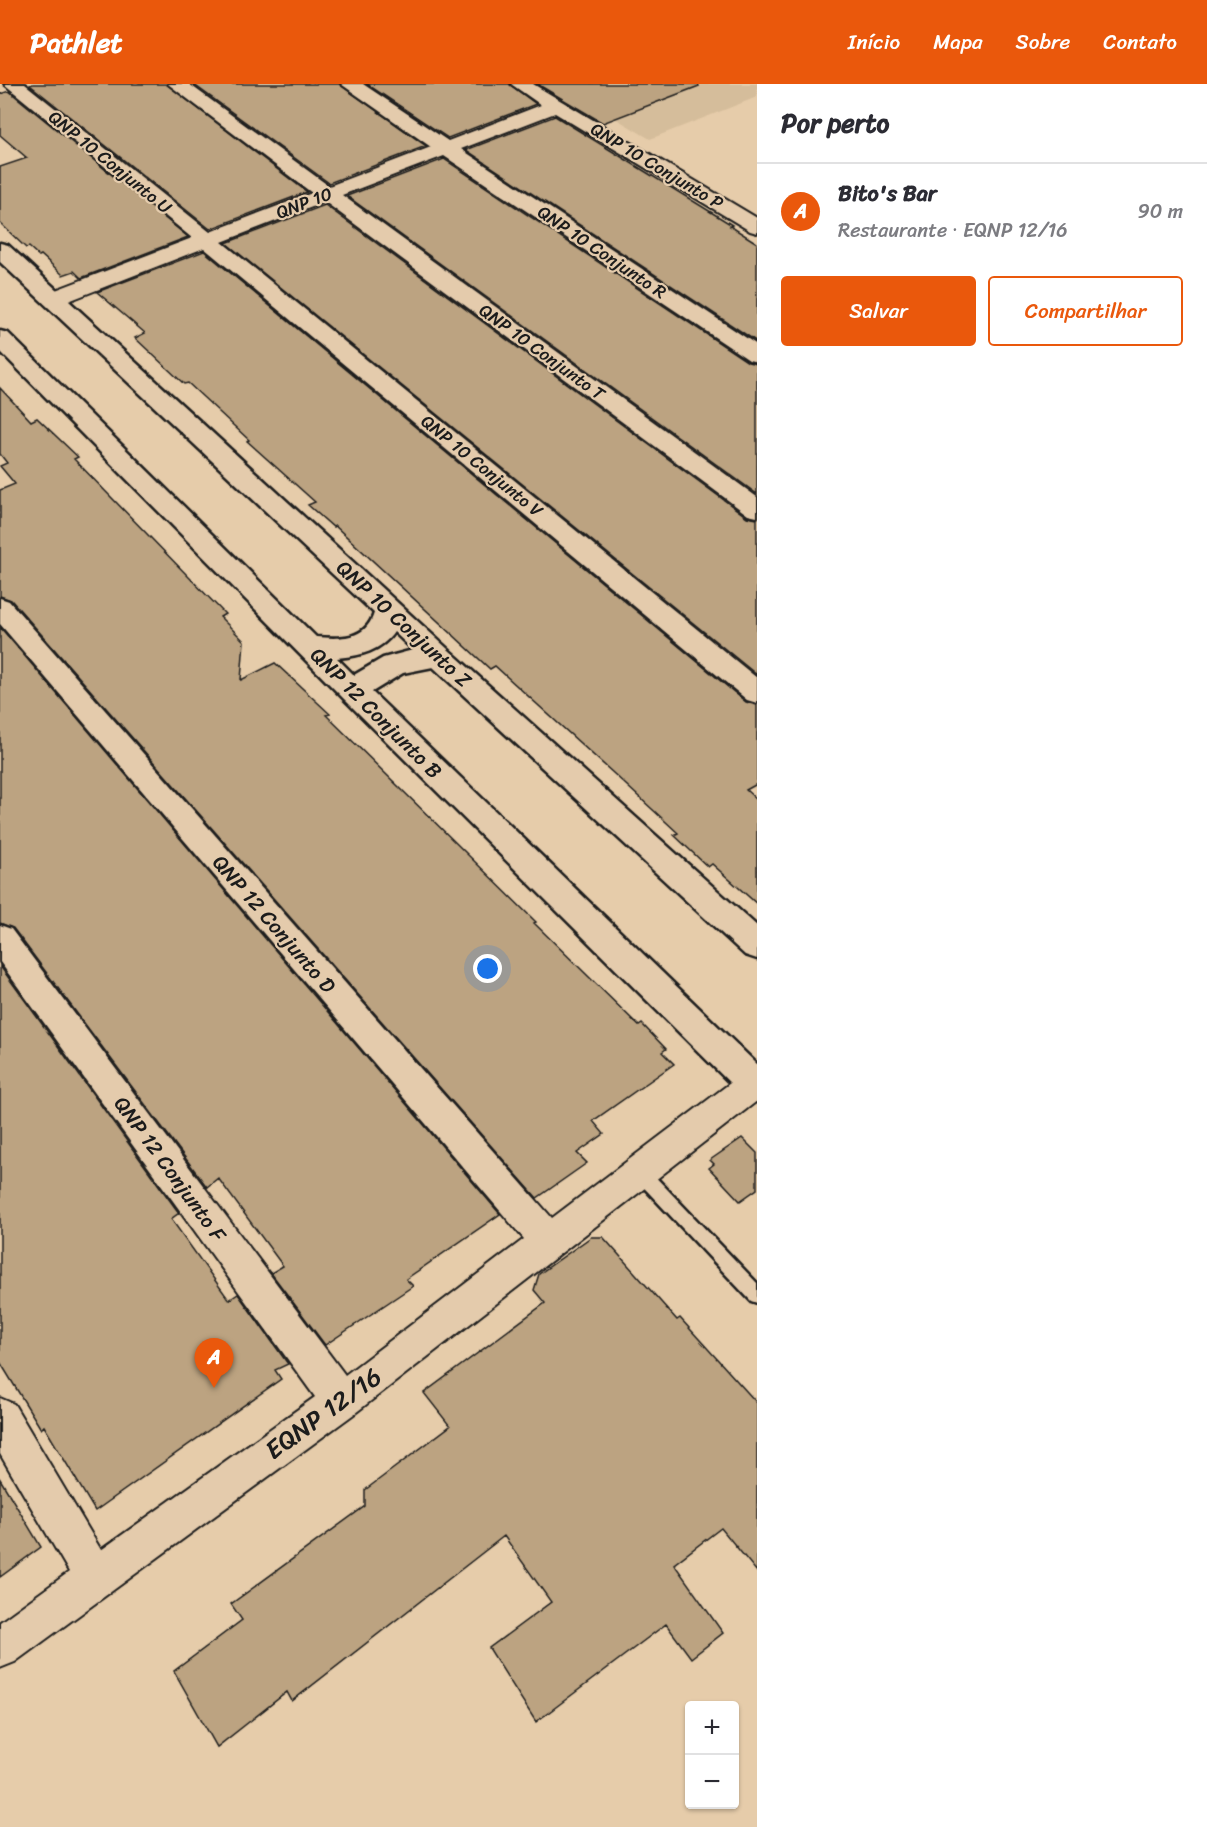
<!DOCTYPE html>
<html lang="pt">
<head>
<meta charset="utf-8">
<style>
  :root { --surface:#fff; --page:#f2f2f3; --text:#2b2b33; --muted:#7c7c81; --line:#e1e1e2; --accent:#ea580c }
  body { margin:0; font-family:Sriracha,sans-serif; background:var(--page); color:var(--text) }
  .controls { position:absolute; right:18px; bottom:18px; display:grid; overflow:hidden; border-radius:6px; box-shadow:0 2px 4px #0004 }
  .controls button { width:54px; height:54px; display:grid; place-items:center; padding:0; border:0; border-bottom:2px solid var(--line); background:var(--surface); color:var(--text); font:30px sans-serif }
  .you { position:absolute; left:488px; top:885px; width:21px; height:21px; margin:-15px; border:4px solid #fff; border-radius:50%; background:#1a73e8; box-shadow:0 0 0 9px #1a73e833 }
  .badge { display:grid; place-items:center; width:39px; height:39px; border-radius:50%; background:var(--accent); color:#fff; font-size:20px; font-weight:700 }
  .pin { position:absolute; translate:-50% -50px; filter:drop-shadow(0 2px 3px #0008) }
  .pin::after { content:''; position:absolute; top:32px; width:21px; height:18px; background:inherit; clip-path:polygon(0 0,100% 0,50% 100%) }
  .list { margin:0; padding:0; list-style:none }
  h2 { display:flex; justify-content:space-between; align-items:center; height:78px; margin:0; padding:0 24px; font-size:26px }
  h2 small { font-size:20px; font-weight:400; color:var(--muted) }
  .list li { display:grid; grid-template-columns:39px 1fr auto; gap:18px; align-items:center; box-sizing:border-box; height:96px; padding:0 24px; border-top:2px solid var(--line) }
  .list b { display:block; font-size:22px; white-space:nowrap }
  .list p { margin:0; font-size:20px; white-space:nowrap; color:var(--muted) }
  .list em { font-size:20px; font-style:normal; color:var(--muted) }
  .actions { display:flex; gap:12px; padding:18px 24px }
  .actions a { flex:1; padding:14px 0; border:2px solid var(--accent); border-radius:6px; text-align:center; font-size:21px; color:var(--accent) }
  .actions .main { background:var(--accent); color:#fff }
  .map { position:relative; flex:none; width:757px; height:1743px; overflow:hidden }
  header { display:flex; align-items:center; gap:36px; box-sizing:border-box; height:84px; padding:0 30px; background:var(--accent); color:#fff }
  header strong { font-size:28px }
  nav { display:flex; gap:33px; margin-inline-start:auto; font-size:21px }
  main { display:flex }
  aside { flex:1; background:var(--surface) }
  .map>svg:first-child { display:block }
  .built { fill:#d5bd9b }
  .building { fill:#bca381; stroke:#1c1c1c; stroke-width:1.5 }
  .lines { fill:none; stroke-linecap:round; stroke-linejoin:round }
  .lane-casing { stroke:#1c1c1c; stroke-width:5 }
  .street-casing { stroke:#1c1c1c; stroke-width:4 }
  .secondary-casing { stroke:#1c1c1c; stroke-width:5 }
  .lane { fill:#e4cbac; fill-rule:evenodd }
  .street { fill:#e4cbac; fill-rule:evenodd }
  .secondary { fill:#e4cbac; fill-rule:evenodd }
  .labels { text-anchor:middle; stroke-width:4.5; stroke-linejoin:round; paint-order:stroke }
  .far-street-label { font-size:18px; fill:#1c1c1c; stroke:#e4cbac }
  .street-label { font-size:21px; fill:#1c1c1c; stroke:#e4cbac }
  .near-street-label { font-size:26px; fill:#1c1c1c; stroke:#e4cbac }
</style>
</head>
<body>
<header>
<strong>Pathlet</strong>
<nav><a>Início</a><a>Mapa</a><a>Sobre</a><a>Contato</a></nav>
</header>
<main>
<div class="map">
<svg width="757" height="1743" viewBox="0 0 757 1743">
  <rect width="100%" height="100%" fill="#e6ccaa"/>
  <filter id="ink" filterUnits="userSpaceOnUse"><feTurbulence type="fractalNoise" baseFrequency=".0167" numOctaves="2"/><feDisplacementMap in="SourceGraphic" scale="12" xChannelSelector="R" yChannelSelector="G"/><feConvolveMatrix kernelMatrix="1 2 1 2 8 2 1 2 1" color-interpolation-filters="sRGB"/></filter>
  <g filter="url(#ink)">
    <!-- built -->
    <path class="built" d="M558,0H757V13L650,55Z"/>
    <!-- building -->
    <path class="building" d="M33,0H166L307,108L210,145L30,1Z
      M193,0H339L426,62L329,99Z
      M367,0H509L536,20L448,54Z
      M537,0H698L699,2L603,39Z
      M9,7L188,153L81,194L74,187L63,191L41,171L39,172L29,163L26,164L0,139V83L27,74L0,51V10Z
      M555,32L732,141L730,142L757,159V258L466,66Z
      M444,75L748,278L757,280V410L347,112Z
      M325,121L747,433L757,435V591L226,159Z
      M204,167L746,618L757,621V700L746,706L757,716V820L712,780L708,783L674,751L678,749L613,689L495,582L490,585L335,442L333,443L308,421L315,418L247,357L249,356L188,299L184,300L135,254L145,249L97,208Z
      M0,304L31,337L37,334L78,373L74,375L225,530L220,533L244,557L241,596L275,579L330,630L326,631L536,838L534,839L639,942L642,940L666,965L662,968L674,980L593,1037L604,1050L577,1069L587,1079L537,1114L11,516L0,512V406L15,400L0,382L7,379L0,370Z
      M0,543L500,1130L406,1195L413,1202L325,1261L271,1189L283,1182L218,1094L207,1103L13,844L0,839Z
      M0,882L179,1129L171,1135L229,1216L238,1210L288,1280L275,1286L281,1295L95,1427L44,1342L41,1345L0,1278Z
      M742,1054L757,1069V1105L740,1117L709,1084L714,1080L710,1076Z
      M591,1153H603L677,1236L680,1234L757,1319V1488L721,1444L674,1480L723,1549L691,1574L666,1540L536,1638L489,1564L551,1518L504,1452L292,1617L287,1608L217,1663L174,1587L242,1536L231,1520L365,1422V1406L450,1342L424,1309L545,1219L534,1206L539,1190Z
      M0,1395L41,1463L0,1493Z"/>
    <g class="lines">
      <defs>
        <path id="lane" d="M639,1080L645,1082L757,1199V1219L751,1217L633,1092L631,1087L633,1082Z"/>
        <path id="street" d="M4,0H25L210,148L312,109L168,0H189L329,102L431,63L341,0H363L448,57L541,21L511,0H533L757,134V149L750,147L555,29L461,65L757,261V278L749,276L444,72L342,111L757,413V433L748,431L325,118L222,158L757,594V619L747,616L204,164L61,220L53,222L45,220L42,215L45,210L192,154Z
          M0,514L9,517L552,1134L742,990L757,987V1017L354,1330L15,1578L0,1584V1538L69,1488L0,1370V1314L14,1320L101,1466L315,1313L0,878V841L11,845L345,1291L524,1155L0,540Z"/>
        <path id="secondary" d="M0,159L8,161L449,566L757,842V875L745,871L433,583L403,589L372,608L757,980V1018L745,1014L344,615L0,267V247L8,249L316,553C340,555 366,556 374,529L0,178ZM394,548L413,566L383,574L354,591L337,574C360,572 381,567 394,548Z"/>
      </defs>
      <!-- lane casing -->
      <use href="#lane" class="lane-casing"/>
      <!-- street casing -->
      <use href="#street" class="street-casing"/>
      <!-- secondary casing -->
      <use href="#secondary" class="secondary-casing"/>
      <!-- lane -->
      <use href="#lane" class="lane"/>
      <!-- street -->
      <use href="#street" class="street"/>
      <!-- secondary -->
      <use href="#secondary" class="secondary"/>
    </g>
  </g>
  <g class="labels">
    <!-- far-street labels -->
    <g class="far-street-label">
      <text transform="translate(110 78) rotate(39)" y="6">QNP 10 Conjunto U</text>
      <text transform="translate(657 82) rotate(31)" y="6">QNP 10 Conjunto P</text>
      <text transform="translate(304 119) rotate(-21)" y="6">QNP 10</text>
      <text transform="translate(602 168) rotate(34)" y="6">QNP 10 Conjunto R</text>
      <text transform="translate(542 268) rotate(36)" y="6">QNP 10 Conjunto T</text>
      <text transform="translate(482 382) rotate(39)" y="6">QNP 10 Conjunto V</text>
    </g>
    <!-- street labels -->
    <g class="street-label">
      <text transform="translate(404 540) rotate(43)" y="7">QNP 10 Conjunto Z</text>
      <text transform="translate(376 629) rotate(45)" y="7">QNP 12 Conjunto B</text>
      <text transform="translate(274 840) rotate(49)" y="7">QNP 12 Conjunto D</text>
      <text transform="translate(170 1085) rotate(54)" y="7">QNP 12 Conjunto F</text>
    </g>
    <!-- near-street labels -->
    <g class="near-street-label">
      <text transform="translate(323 1329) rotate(-36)" y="9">EQNP 12/16</text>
    </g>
  </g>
</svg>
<div class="controls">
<button>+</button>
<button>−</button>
</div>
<div class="you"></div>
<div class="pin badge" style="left:214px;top:1304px">A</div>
</div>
<aside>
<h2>Por perto<small></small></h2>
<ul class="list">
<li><span class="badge">A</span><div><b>Bito's Bar</b><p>Restaurante · EQNP 12/16</p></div><em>90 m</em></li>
</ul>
<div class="actions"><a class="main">Salvar</a><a>Compartilhar</a></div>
</aside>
</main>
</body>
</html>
